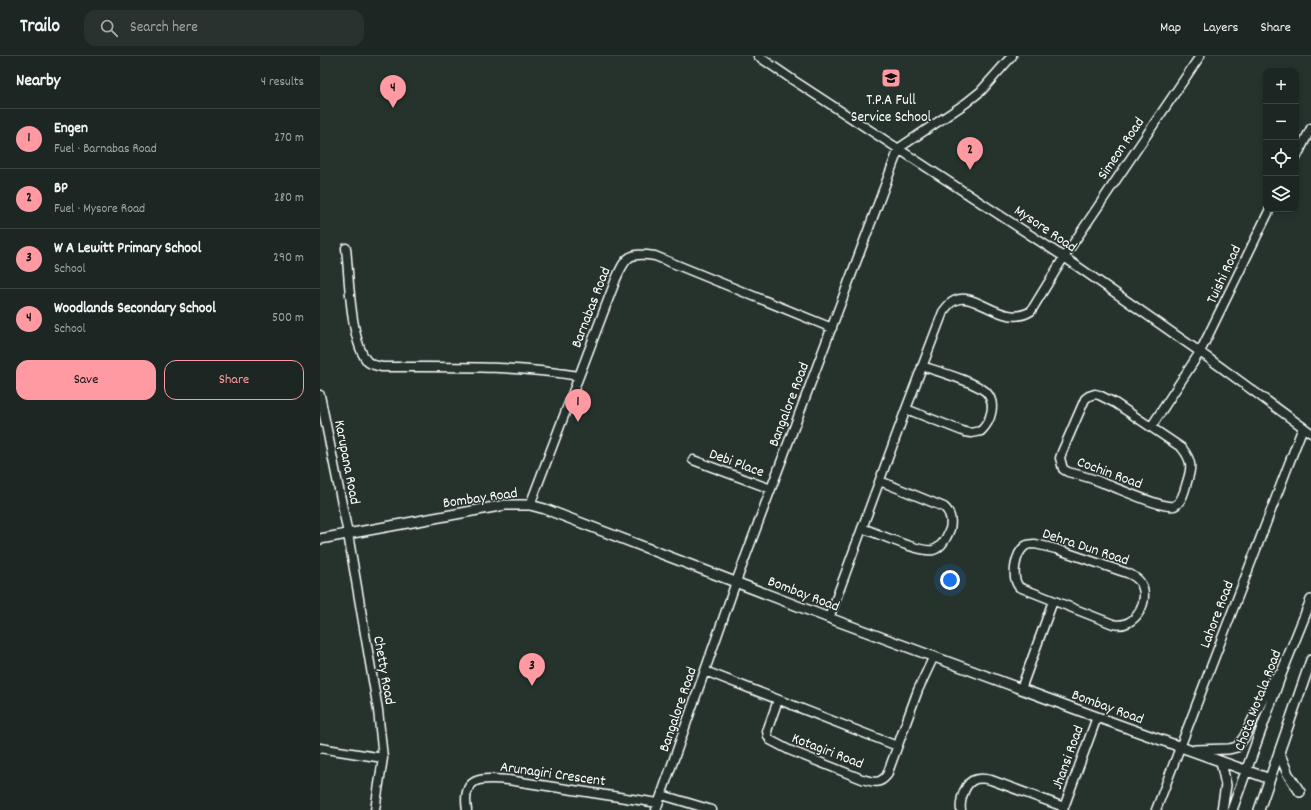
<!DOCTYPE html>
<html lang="en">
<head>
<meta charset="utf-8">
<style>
  :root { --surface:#1c2622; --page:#29322f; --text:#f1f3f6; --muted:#a0a5a5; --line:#3a4340; --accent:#ff9aa2 }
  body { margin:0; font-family:Dekko,sans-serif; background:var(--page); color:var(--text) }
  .controls { position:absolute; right:12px; top:12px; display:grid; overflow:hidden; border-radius:8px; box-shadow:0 2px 6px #0003 }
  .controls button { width:36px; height:36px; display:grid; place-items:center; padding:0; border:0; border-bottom:1px solid var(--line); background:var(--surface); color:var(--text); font:20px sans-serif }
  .you { position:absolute; left:630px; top:524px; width:14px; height:14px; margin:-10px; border:3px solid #fff; border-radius:50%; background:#1a73e8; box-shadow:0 0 0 6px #1a73e833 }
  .badge { display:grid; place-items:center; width:26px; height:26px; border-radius:50%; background:var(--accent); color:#111; font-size:13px; font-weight:700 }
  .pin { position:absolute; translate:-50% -33px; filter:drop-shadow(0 1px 2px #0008) }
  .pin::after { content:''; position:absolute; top:21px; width:14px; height:12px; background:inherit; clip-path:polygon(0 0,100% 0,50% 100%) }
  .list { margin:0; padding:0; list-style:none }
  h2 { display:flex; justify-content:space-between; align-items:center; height:52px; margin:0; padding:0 16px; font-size:17px }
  h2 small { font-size:13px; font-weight:400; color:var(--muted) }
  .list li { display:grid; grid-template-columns:26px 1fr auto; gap:12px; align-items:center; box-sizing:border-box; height:60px; padding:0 16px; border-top:1px solid var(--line) }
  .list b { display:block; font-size:15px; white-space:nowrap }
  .list p { margin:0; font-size:13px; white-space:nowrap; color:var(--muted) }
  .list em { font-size:13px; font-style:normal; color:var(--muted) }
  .actions { display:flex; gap:8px; padding:12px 16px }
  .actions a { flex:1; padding:9px 0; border:1px solid var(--accent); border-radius:12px; text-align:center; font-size:14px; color:var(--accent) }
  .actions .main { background:var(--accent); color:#111 }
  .icon { flex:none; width:22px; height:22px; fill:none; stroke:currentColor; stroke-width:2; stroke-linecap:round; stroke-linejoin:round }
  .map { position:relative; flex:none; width:991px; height:754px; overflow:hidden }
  header { display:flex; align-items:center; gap:24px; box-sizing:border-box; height:56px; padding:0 20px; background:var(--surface); border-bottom:1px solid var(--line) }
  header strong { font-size:19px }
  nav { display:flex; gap:22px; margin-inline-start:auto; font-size:14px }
  .search { width:280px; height:36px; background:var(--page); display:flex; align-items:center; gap:10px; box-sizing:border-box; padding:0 14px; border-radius:12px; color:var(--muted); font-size:15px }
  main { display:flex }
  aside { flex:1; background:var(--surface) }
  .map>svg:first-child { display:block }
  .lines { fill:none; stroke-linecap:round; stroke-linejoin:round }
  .minor-casing { stroke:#fff; stroke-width:11 }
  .tertiary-casing { stroke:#fff; stroke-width:12 }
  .minor { stroke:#26332d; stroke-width:8 }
  .tertiary { stroke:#26332d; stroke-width:9 }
  .labels { text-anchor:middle; stroke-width:3; stroke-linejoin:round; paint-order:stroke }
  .poi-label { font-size:15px; fill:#fff; stroke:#26332d }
  .street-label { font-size:15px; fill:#fff; stroke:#26332d }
</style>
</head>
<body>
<header>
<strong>Trailo</strong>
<div class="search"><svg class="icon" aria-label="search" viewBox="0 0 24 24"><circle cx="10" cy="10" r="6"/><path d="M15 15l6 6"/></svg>Search here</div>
<nav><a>Map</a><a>Layers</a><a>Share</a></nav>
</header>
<main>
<aside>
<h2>Nearby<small>4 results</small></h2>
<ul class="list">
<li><span class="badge">1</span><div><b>Engen</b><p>Fuel · Barnabas Road</p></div><em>270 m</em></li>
<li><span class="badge">2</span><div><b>BP</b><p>Fuel · Mysore Road</p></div><em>280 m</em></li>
<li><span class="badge">3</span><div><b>W A Lewitt Primary School</b><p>School</p></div><em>290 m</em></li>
<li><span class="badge">4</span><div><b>Woodlands Secondary School</b><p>School</p></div><em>500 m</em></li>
</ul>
<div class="actions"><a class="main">Save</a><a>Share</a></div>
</aside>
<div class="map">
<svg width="991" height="754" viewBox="0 0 991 754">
  <rect width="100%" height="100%" fill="#26332d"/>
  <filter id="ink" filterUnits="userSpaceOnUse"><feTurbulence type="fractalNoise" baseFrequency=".025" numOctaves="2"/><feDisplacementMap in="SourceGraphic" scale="8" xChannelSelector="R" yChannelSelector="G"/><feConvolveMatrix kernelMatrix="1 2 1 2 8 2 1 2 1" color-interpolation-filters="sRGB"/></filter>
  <g filter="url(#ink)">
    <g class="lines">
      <defs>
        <path id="minor" d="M438,0L473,24L744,201L880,296L991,377
          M976,102L991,72
          M26,192C29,218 30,288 48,306C52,309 57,310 62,311C127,311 194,309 259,320
          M775,338L779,339L795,347L862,392C872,405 872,411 867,426C865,433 862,447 854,450C842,453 796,431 783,427C772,422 760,419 748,416L743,413L740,402L742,396L765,343L769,340Z
          M0,339L28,478L58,654L63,702L55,754
          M586,353L645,376L651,377L661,375C671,365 677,347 666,336C656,326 617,315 602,310
          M831,371L880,296L950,153
          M373,404L451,433
          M210,449L296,223C306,200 309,196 335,200L512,272
          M542,472C557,477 599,497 613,494C621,492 627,481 630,473C632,464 631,457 624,451L560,425
          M715,488L736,493L807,517C812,519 817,522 820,526C832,544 815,574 793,568L699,531C691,521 695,498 705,490C708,488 712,488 715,488Z
          M509,562L586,353L623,256C626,252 629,247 634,245C654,233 683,273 711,255L744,201L880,0
          M385,615L577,690
          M701,633L733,545
          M458,644L447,675L448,680L450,684L469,694L542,723C554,726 559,729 567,719L598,634L614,600
          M0,692L63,702
          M342,739L392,754
          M147,754C141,719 163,722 188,724L338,747
          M336,754L416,526L579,92L646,47L661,35L692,0
          M641,754C640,749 641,746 642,741C647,724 655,720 671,724L744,751
          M743,754L777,661
          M836,754L983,371"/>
        <path id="tertiary" d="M0,483L185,449H210L225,453L509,562L777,661L950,723
          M875,694L909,693L917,691L925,680L949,629L958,619
          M959,696L968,718L980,736
          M901,706L906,729L902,754
          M912,754L962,616L991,544
          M939,754L991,604"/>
      </defs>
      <!-- minor casing -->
      <use href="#minor" class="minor-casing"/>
      <!-- tertiary casing -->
      <use href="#tertiary" class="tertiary-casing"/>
      <!-- minor -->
      <use href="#minor" class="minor"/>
      <!-- tertiary -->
      <use href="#tertiary" class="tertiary"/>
    </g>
  </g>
  <!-- icons -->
  <defs>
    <symbol id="school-square" viewBox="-11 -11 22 22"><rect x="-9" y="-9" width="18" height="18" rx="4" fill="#ff9aa2" stroke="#26332d"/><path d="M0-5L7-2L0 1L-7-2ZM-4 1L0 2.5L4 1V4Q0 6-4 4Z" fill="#111"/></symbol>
  </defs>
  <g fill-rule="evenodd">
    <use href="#school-square" x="560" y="11" width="22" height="22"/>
  </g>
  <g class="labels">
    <!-- poi labels -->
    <g class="poi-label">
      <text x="571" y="48">T.P.A Full<tspan x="571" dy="17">Service School</tspan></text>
    </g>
    <!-- street labels -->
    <g class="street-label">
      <text transform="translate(800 92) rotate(-56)" y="5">Simeon Road</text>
      <text transform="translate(726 172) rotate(34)" y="5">Mysore Road</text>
      <text transform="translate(903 218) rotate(-65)" y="5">Tuishi Road</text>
      <text transform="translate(270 251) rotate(-69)" y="5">Barnabas Road</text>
      <text transform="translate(468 348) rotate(-69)" y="5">Bangalore Road</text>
      <text transform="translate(28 406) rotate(79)" y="5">Karupana Road</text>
      <text transform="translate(417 406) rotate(20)" y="5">Debi Place</text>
      <text transform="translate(790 416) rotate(20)" y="5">Cochin Road</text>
      <text transform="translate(160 441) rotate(-8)" y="5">Bombay Road</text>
      <text transform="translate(766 490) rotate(18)" y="5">Dehra Dun Road</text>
      <text transform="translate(484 537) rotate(21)" y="5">Bombay Road</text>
      <text transform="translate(896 558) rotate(-69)" y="5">Lahore Road</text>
      <text transform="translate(65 614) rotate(80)" y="5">Chetty Road</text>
      <text transform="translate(937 644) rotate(-69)" y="5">Chota Motala Road</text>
      <text transform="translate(788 650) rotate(20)" y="5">Bombay Road</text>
      <text transform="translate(357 653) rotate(-71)" y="5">Bangalore Road</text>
      <text transform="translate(508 694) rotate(21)" y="5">Kotagiri Road</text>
      <text transform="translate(747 701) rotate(-70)" y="5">Jhansi Road</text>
      <text transform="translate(233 717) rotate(8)" y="5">Arunagiri Crescent</text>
    </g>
  </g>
</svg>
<div class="controls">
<button>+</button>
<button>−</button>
<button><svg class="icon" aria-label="locate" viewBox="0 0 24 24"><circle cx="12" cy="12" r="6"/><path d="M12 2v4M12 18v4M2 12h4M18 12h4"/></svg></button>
<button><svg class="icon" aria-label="layers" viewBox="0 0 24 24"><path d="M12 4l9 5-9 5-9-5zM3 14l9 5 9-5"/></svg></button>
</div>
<div class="you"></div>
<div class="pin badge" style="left:258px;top:366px">1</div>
<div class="pin badge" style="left:650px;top:114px">2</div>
<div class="pin badge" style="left:212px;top:630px">3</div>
<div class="pin badge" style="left:73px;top:52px">4</div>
</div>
</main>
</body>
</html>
